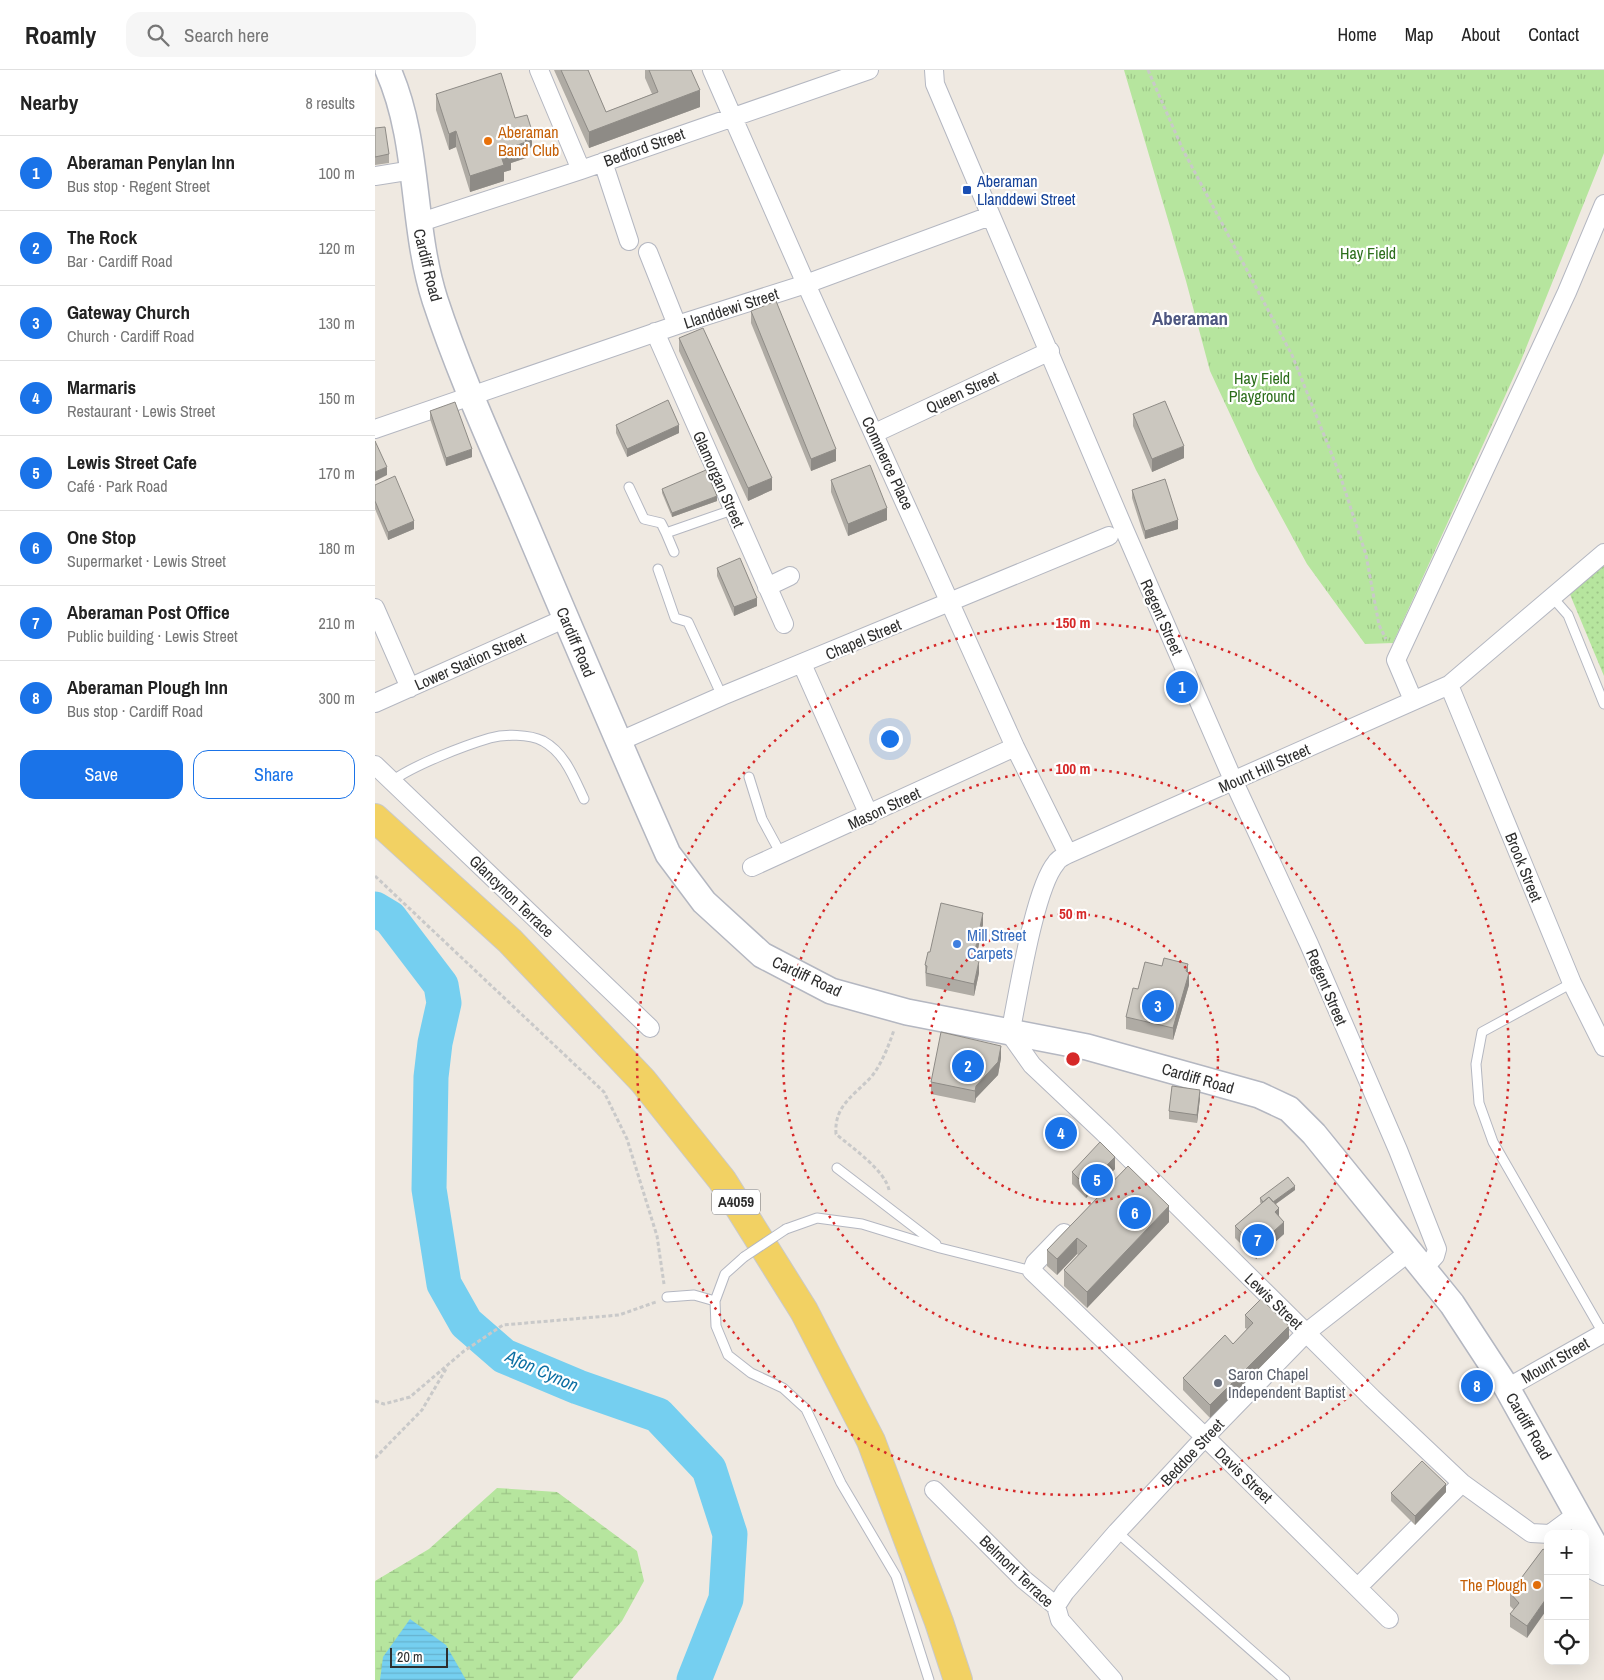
<!DOCTYPE html>
<html lang="en">
<head>
<meta charset="utf-8">
<style>
  :root { --surface:#fff; --page:#f6f6f6; --text:#222; --muted:#767676; --line:#e0e0e0; --accent:#1a73e8 }
  body { margin:0; font-family:"Archivo Narrow",sans-serif; background:var(--page); color:var(--text) }
  .controls { position:absolute; right:15px; bottom:15px; display:grid; overflow:hidden; border-radius:10px; box-shadow:0 5px 20px #0002 }
  .controls button { width:45px; height:45px; display:grid; place-items:center; padding:0; border:0; border-bottom:1px solid var(--line); background:var(--surface); color:var(--text); font:25px sans-serif }
  .scale { position:absolute; left:15px; bottom:12px; width:58px; box-sizing:border-box; padding-left:5px; border:2px solid #2e2e2e; border-top:0; font-size:14px; line-height:18px; white-space:nowrap; color:#2e2e2e; -webkit-text-stroke:4px #fff; paint-order:stroke }
  .you { position:absolute; left:514px; top:668px; width:18px; height:18px; margin:-12px; border:4px solid #fff; border-radius:50%; background:#1a73e8; box-shadow:0 0 0 8px #1a73e833 }
  .badge { display:grid; place-items:center; width:32px; height:32px; border-radius:50%; background:var(--accent); color:#fff; font-size:16px; font-weight:700 }
  .pin { position:absolute; translate:-50% -50%; border:2px solid #fff; box-shadow:0 1px 5px #0006 }
  .list { margin:0; padding:0; list-style:none }
  h2 { display:flex; justify-content:space-between; align-items:center; height:65px; margin:0; padding:0 20px; font-size:21px }
  h2 small { font-size:16px; font-weight:400; color:var(--muted) }
  .list li { display:grid; grid-template-columns:32px 1fr auto; gap:15px; align-items:center; box-sizing:border-box; height:75px; padding:0 20px; border-top:1px solid var(--line) }
  .list b { display:block; font-size:19px; white-space:nowrap }
  .list p { margin:0; font-size:16px; white-space:nowrap; color:var(--muted) }
  .list em { font-size:16px; font-style:normal; color:var(--muted) }
  .actions { display:flex; gap:10px; padding:15px 20px }
  .actions a { flex:1; padding:11px 0; border:1px solid var(--accent); border-radius:15px; text-align:center; font-size:18px; color:var(--accent) }
  .actions .main { background:var(--accent); color:#fff }
  .icon { flex:none; width:28px; height:28px; fill:none; stroke:currentColor; stroke-width:2; stroke-linecap:round; stroke-linejoin:round }
  .map { position:relative; flex:none; width:1229px; height:1610px; overflow:hidden }
  header { display:flex; align-items:center; gap:30px; box-sizing:border-box; height:70px; padding:0 25px; background:var(--surface); border-bottom:1px solid var(--line) }
  header strong { font-size:24px }
  nav { display:flex; gap:28px; margin-inline-start:auto; font-size:18px }
  .search { width:350px; height:45px; background:var(--page); display:flex; align-items:center; gap:12px; box-sizing:border-box; padding:0 18px; border-radius:15px; color:var(--muted); font-size:19px }
  main { display:flex }
  aside { flex:1; background:var(--surface) }
  .map>svg:first-child { display:block }
  .grass { fill:url(#grass-tufts) }
  .wetland { fill:url(#wetland-marsh) }
  .garden { fill:url(#garden-dots) }
  .water { fill:url(#water-rules) }
  .lines { fill:none; stroke-linecap:round; stroke-linejoin:round }
  .river { stroke:#75cff0; stroke-width:35 }
  .service-casing { stroke:#b4b7c1; stroke-width:11 }
  .minor-casing { stroke:#b4b7c1; stroke-width:20 }
  .secondary-casing { stroke:#b4b7c1; stroke-width:28 }
  .primary-casing { stroke:#c9c9c9; stroke-width:30 }
  .path { stroke:#c9c9c9; stroke-width:3; stroke-dasharray:4 2.5; stroke-linecap:butt }
  .service { stroke:#fff; stroke-width:9 }
  .minor { stroke:#fff; stroke-width:18 }
  .secondary { stroke:#fff; stroke-width:25 }
  .primary { stroke:#f2d163; stroke-width:28 }
  .service-bridge-casing { stroke:#b4b7c1; stroke-width:11; stroke-linecap:butt }
  .service-bridge { stroke:#fff; stroke-width:9 }
  .wall { fill:#afaba4 }
  .shaded-wall { fill:#8e8b86 }
  .building { fill:#cbc7bf; stroke:#8e8b86 }
  .ring { fill:none; stroke:#d62828; stroke-width:2.5; stroke-dasharray:2.5 5 }
  .food-dot { fill:#e8710a; stroke:#fff; stroke-width:2 }
  .transit-dot { fill:#1a4fb4; stroke:#fff; stroke-width:2 }
  .shop-dot { fill:#3f7fe0; stroke:#fff; stroke-width:2 }
  .worship-dot { fill:#6b7280; stroke:#fff; stroke-width:2 }
  .labels { text-anchor:middle; stroke-width:4.5; stroke-linejoin:round; paint-order:stroke }
  .shield { fill:#fff; stroke:#6d6d6d; stroke-width:1 }
  .shield-label { font-size:15px; font-weight:bold; fill:#2e2e2e }
  .food-label { font-size:16px; fill:#c56008; stroke:#fff; text-anchor:start }
  .street-label { font-size:16px; fill:#2e2e2e; stroke:#fff }
  .transit-label { font-size:16px; fill:#164399; stroke:#fff; text-anchor:start }
  .park-label { font-size:16px; fill:#2c6e1b; stroke:#fff }
  .shop-label { font-size:16px; fill:#366cbe; stroke:#fff; text-anchor:start }
  .worship-label { font-size:16px; fill:#5b616d; stroke:#fff; text-anchor:start }
  .water-label { font-size:18px; font-style:italic; fill:#0d6fa3; stroke:#fff }
  .quarter-label { font-size:19px; font-weight:bold; fill:#4d5680; stroke:#fff }
  .centre { fill:#d62828; stroke:#fff; stroke-width:2.5 }
  .ring-label { font-size:15px; text-anchor:middle; font-weight:bold; fill:#d62828; stroke:#fff; stroke-width:4.5; stroke-linejoin:round; paint-order:stroke }
</style>
</head>
<body>
<header>
<strong>Roamly</strong>
<div class="search"><svg class="icon" aria-label="search" viewBox="0 0 24 24"><circle cx="10" cy="10" r="6"/><path d="M15 15l6 6"/></svg>Search here</div>
<nav><a>Home</a><a>Map</a><a>About</a><a>Contact</a></nav>
</header>
<main>
<aside>
<h2>Nearby<small>8 results</small></h2>
<ul class="list">
<li><span class="badge">1</span><div><b>Aberaman Penylan Inn</b><p>Bus stop · Regent Street</p></div><em>100 m</em></li>
<li><span class="badge">2</span><div><b>The Rock</b><p>Bar · Cardiff Road</p></div><em>120 m</em></li>
<li><span class="badge">3</span><div><b>Gateway Church</b><p>Church · Cardiff Road</p></div><em>130 m</em></li>
<li><span class="badge">4</span><div><b>Marmaris</b><p>Restaurant · Lewis Street</p></div><em>150 m</em></li>
<li><span class="badge">5</span><div><b>Lewis Street Cafe</b><p>Café · Park Road</p></div><em>170 m</em></li>
<li><span class="badge">6</span><div><b>One Stop</b><p>Supermarket · Lewis Street</p></div><em>180 m</em></li>
<li><span class="badge">7</span><div><b>Aberaman Post Office</b><p>Public building · Lewis Street</p></div><em>210 m</em></li>
<li><span class="badge">8</span><div><b>Aberaman Plough Inn</b><p>Bus stop · Cardiff Road</p></div><em>300 m</em></li>
</ul>
<div class="actions"><a class="main">Save</a><a>Share</a></div>
</aside>
<div class="map">
<svg width="1229" height="1610" viewBox="0 0 1229 1610">
  <defs>
    <pattern id="grass-tufts" width="24" height="20" patternUnits="userSpaceOnUse" patternTransform="scale(1.25)"><rect width="24" height="20" fill="#b6e59e"/><path d="M3 7l-1-3M5 7V3M7 7l1-3M15 17l-1-3M17 17v-4M19 17l1-3" fill="none" stroke="#9dc588"/></pattern>
    <pattern id="wetland-marsh" width="20" height="14" patternUnits="userSpaceOnUse" patternTransform="scale(1.25)"><rect width="20" height="14" fill="#b6e59e"/><path d="M1 5h8M5 5V1M11 12h8M15 12V8" fill="none" stroke="#9dc588"/></pattern>
    <pattern id="garden-dots" width="8" height="8" patternUnits="userSpaceOnUse" patternTransform="scale(1.25)"><rect width="8" height="8" fill="#b6e59e"/><path d="M2 2h.1M6 6h.1" fill="none" stroke="#9dc588" stroke-width="1.8" stroke-linecap="round"/></pattern>
    <pattern id="water-rules" width="6" height="5" patternUnits="userSpaceOnUse" patternTransform="scale(1.25)"><rect width="6" height="5" fill="#75cff0"/><path d="M0 2.5h6" fill="none" stroke="#66b2ce"/></pattern>
  </defs>
  <rect width="100%" height="100%" fill="#efe9e1"/>
  <!-- grass -->
  <path class="grass" d="M749,0H1229V83L1145,293L1018,573L990,574L932,494L881,400L835,301L811,211Z"/>
  <!-- wetland -->
  <path class="wetland" d="M122,1418L182,1422L262,1481L269,1511L247,1551L196,1610H0V1511L54,1479Z"/>
  <!-- garden -->
  <path class="garden" d="M1229,493V606L1194,522Z"/>
  <!-- water -->
  <path class="water" d="M35,1549L71,1575L91,1610H5L8,1587Z"/>
  <g class="lines">
    <!-- river -->
    <path class="river" d="M0,839L15,848L66,915L69,933L60,973L56,1007L54,1119L69,1214L91,1253L129,1286L203,1317L283,1345L334,1399L355,1464L351,1529L319,1610"/>
    <defs>
      <path id="service" d="M254,417L269,449L286,453L291,463
        M299,482L291,463L357,440
        M283,499L300,548L313,552L347,626
        M1178,528L1193,545L1229,634
        M374,707L387,749L406,784
        M17,711C39,695 88,676 115,668C130,664 154,664 168,671C190,683 199,708 209,729
        M1197,913L1107,962L1101,994L1104,1033L1118,1072L1228,1263
        M462,1098L561,1174
        M411,1159L442,1148L487,1154L565,1178L657,1201
        M292,1227L319,1225L340,1231L350,1204L369,1187
        M340,1231L341,1256L353,1285L376,1303L408,1318L431,1339L466,1413L521,1506L554,1610
        M742,1462L910,1610"/>
      <path id="minor" d="M164,0L206,100
        M337,0L431,214L640,677L693,784
        M559,0L560,14L749,459L859,712L934,874L1023,1080L1062,1179L1060,1186L1048,1199
        M228,92L254,171
        M0,106L38,100
        M43,153L206,100L494,0
        M273,182L302,255
        M280,262L409,554
        M0,359L302,255L431,214L615,146
        M500,363L675,281
        M392,517L415,506
        M0,538L35,618
        M427,594L494,745
        M1074,615L1197,913L1229,977
        M1038,630L1021,590L1192,222L1229,134
        M0,633L191,548
        M243,672L347,626L734,466
        M0,695L275,958
        M377,797L640,677
        M689,1163L660,1193L657,1201L830,1367L1014,1549
        M1132,1318L1229,1263
        M559,1420L648,1509L681,1536L685,1550L738,1610
        M1202,1444L1175,1464L1156,1463L1087,1413L997,1328L729,1063L657,995L635,964C643,926 659,819 681,793C683,789 689,786 693,784L1074,615L1229,483
        M1210,1496L1229,1506
        M983,1517L1087,1413
        M681,1536L690,1522L742,1462L830,1367L932,1262L1034,1182"/>
      <path id="secondary" d="M13,0C45,72 36,155 60,230C85,306 119,379 150,452C197,563 244,674 293,784L329,832L387,885L456,921L532,942L712,977L884,1025L914,1039L939,1064L1077,1234L1132,1318L1229,1492"/>
      <path id="primary" d="M0,748L135,871L268,1011L347,1110L429,1241L496,1371L564,1552L583,1610"/>
    </defs>
    <!-- service casing -->
    <use href="#service" class="service-casing"/>
    <!-- minor casing -->
    <use href="#minor" class="minor-casing"/>
    <!-- secondary casing -->
    <use href="#secondary" class="secondary-casing"/>
    <!-- primary casing -->
    <use href="#primary" class="primary-casing"/>
    <!-- path -->
    <path class="path" d="M773,0L808,80L917,285L965,405L991,485L1004,555L1011,569
      M0,806L229,1022L252,1069L282,1166L289,1214
      M514,1120C510,1100 476,1077 461,1064C459,1035 479,1026 497,1006C507,993 514,975 519,960
      M0,1331L9,1334L35,1327L89,1281L128,1255L244,1245L281,1232
      M0,1388L47,1340L71,1299"/>
    <!-- service -->
    <use href="#service" class="service"/>
    <!-- minor -->
    <use href="#minor" class="minor"/>
    <!-- secondary -->
    <use href="#secondary" class="secondary"/>
    <!-- primary -->
    <use href="#primary" class="primary"/>
    <defs>
      <path id="service-bridge" d="M369,1187L411,1159"/>
    </defs>
    <!-- service-bridge casing -->
    <use href="#service-bridge" class="service-bridge-casing"/>
    <!-- service-bridge -->
    <use href="#service-bridge" class="service-bridge"/>
  </g>
  <!-- wall -->
  <path class="wall" d="M179,0H213L231,42L277,24L270,8V0H316L325,37L214,78Z
    M61,24L140,48L157,77L151,79V88L136,93V100L129,102V111L95,122L81,77L74,80L61,40Z
    M0,58L14,84V93L0,95Z
    M376,241L461,391L436,401L376,253Z
    M304,268L397,420L373,431L304,281Z
    M55,341L97,387L71,396L55,349Z
    M758,344L809,388L777,402L758,356Z
    M241,355L304,363L252,387L241,363Z
    M456,410L512,450L473,466L456,422Z
    M0,415L39,459L13,470L0,439Z
    M287,419L342,431L297,447L287,423Z
    M757,420L803,459L770,469L757,428Z
    M342,498L382,536L359,546L342,506Z
    M608,855L601,890L604,903L599,926L551,916L550,895L555,882Z
    M813,903L814,915L798,970L751,959V947L763,919Z
    M626,988L623,1005L601,1028L600,1033L556,1024V1012Z
    M825,1028L822,1053L794,1049V1041Z
    M753,1096L794,1152L712,1238L689,1216V1200L703,1185L702,1184L682,1205L672,1196V1180Z
    M740,1099L711,1128L697,1114V1102Z
    M920,1120L901,1134L909,1164L881,1189L860,1168V1156L886,1134L885,1132V1128Z
    M870,1245L914,1268L835,1348L808,1320V1308L858,1274L872,1259L870,1258Z
    M1071,1422L1040,1455L1016,1431V1423Z
    M1168,1479L1152,1568L1135,1557V1544L1139,1540L1135,1536V1523Z"/>
  <!-- shaded-wall -->
  <path class="shaded-wall" d="M325,20V37L214,78V62Z
    M81,61V77L74,80V64Z
    M157,61V77L151,79V88L136,93V100L129,102V111L95,122V106L126,86L148,63Z
    M304,355V363L252,387V379Z
    M809,376V388L777,402V389Z
    M97,379V387L71,396V388Z
    M461,379V391L436,401V389Z
    M12,397V405L0,411V402Z
    M397,408V420L373,431V418Z
    M342,426V431L297,447V443Z
    M512,438V450L473,466V454Z
    M803,450V459L770,469V461Z
    M39,451V459L13,470V462Z
    M382,528V536L359,546V537Z
    M608,843V855L598,902V890Z
    M604,891V903L599,926V914Z
    M813,894V906L814,903V915L798,970V958Z
    M626,976V988L623,1005L601,1028L600,1033V1021L601,1016Z
    M825,1020V1028L822,1053V1045Z
    M740,1087V1099L711,1128V1116Z
    M920,1116V1120L891,1141V1137Z
    M794,1136V1152L712,1238V1222Z
    M904,1138V1150L900,1142Z
    M909,1152V1164L881,1189V1177Z
    M702,1168V1184L682,1205V1189Z
    M914,1256V1268L835,1348V1335Z
    M1071,1414V1422L1040,1455V1446Z
    M1173,1526V1538L1152,1568V1556Z"/>
  <!-- building -->
  <path class="building" d="M186,0H213L231,42L283,22L274,0H316L325,20L214,62Z
    M126,3L140,48L152,45L157,61L148,63L151,72L134,78L136,83L126,86L129,95L95,106L81,61L74,64L61,24Z
    M10,57L14,84L0,87V58Z
    M401,231L461,379L436,389L376,241Z
    M328,258L397,408L373,418L304,268Z
    M293,330L304,355L252,379L241,355Z
    M790,331L809,376L777,389L758,344Z
    M80,332L97,379L71,388L55,341Z
    M0,371L12,397L0,402Z
    M495,395L512,438L473,454L456,410Z
    M331,400L342,426L297,443L287,419Z
    M20,406L39,451L13,462L0,431V415Z
    M790,409L803,450L770,461L757,420Z
    M365,488L382,528L359,537L342,498Z
    M566,833L608,843L598,890L604,891L599,914L551,903L552,896L550,895L553,882H555Z
    M789,888L813,894L811,901L814,903L798,958L751,947L758,918L763,919L770,892L787,896Z
    M566,962L626,976L623,992L601,1016L600,1021L556,1012Z
    M797,1016L825,1020L822,1045L794,1041Z
    M725,1072L740,1087L711,1116L697,1102Z
    M753,1096L794,1136L712,1222L689,1200L712,1176L702,1168L682,1189L672,1180Z
    M913,1107L920,1116L898,1132L894,1127L888,1132L885,1128Z
    M894,1127L904,1138L900,1142L909,1152L881,1177L860,1156Z
    M886,1229L914,1256L835,1335L808,1308L850,1265L858,1274L878,1253L870,1245Z
    M1047,1391L1071,1414L1040,1446L1016,1423Z
    M1168,1479L1173,1482V1526L1152,1556L1135,1544L1144,1533L1135,1523Z"/>
  <!-- distance rings -->
  <g class="ring">
    <circle cx="698" cy="989" r="145"/>
    <circle cx="698" cy="989" r="290"/>
    <circle cx="698" cy="989" r="436"/>
  </g>
  <!-- markers -->
  <g class="food-dot">
    <circle cx="113" cy="71" r="5"/>
    <circle cx="1162" cy="1515" r="5"/>
  </g>
  <rect class="transit-dot" x="587" y="115" width="10" height="10" rx="2.5"/>
  <circle class="shop-dot" cx="582" cy="874" r="5"/>
  <circle class="worship-dot" cx="843" cy="1313" r="5"/>
  <g class="labels">
    <!-- shield labels -->
    <rect class="shield" x="337" y="1119.5" width="48" height="25" rx="4"/>
    <g class="shield-label">
      <text x="361" y="1137">A4059</text>
    </g>
    <!-- food labels -->
    <g class="food-label">
      <text x="123" y="68">Aberaman<tspan x="123" dy="18">Band Club</tspan></text>
      <text x="1152" y="1521" text-anchor="end">The Plough</text>
    </g>
    <!-- street labels -->
    <g class="street-label">
      <text transform="translate(269 77) rotate(-20)" y="6">Bedford Street</text>
      <text transform="translate(53 195) rotate(76)" y="6">Cardiff Road</text>
      <text transform="translate(356 238) rotate(-18)" y="6">Llanddewi Street</text>
      <text transform="translate(587 322) rotate(-25)" y="6">Queen Street</text>
      <text transform="translate(513 393) rotate(65)" y="6">Commerce Place</text>
      <text transform="translate(344 409) rotate(66)" y="6">Glamorgan Street</text>
      <text transform="translate(787 547) rotate(66)" y="6">Regent Street</text>
      <text transform="translate(488 569) rotate(-23)" y="6">Chapel Street</text>
      <text transform="translate(201 572) rotate(67)" y="6">Cardiff Road</text>
      <text transform="translate(95 591) rotate(-24)" y="6">Lower Station Street</text>
      <text transform="translate(889 698) rotate(-24)" y="6">Mount Hill Street</text>
      <text transform="translate(509 738) rotate(-25)" y="6">Mason Street</text>
      <text transform="translate(1149 797) rotate(68)" y="6">Brook Street</text>
      <text transform="translate(137 826) rotate(44)" y="6">Glancynon Terrace</text>
      <text transform="translate(432 906) rotate(25)" y="6">Cardiff Road</text>
      <text transform="translate(952 917) rotate(67)" y="6">Regent Street</text>
      <text transform="translate(823 1008) rotate(16)" y="6">Cardiff Road</text>
      <text transform="translate(899 1231) rotate(44)" y="6">Lewis Street</text>
      <text transform="translate(1180 1290) rotate(-30)" y="6">Mount Street</text>
      <text transform="translate(1154 1356) rotate(60)" y="6">Cardiff Road</text>
      <text transform="translate(817 1382) rotate(-47)" y="6">Beddoe Street</text>
      <text transform="translate(869 1405) rotate(44)" y="6">Davis Street</text>
      <text transform="translate(642 1501) rotate(44)" y="6">Belmont Terrace</text>
    </g>
    <!-- transit labels -->
    <g class="transit-label">
      <text x="602" y="117">Aberaman<tspan x="602" dy="18">Llanddewi Street</tspan></text>
    </g>
    <!-- park labels -->
    <g class="park-label">
      <text x="993" y="189">Hay Field</text>
      <text x="887" y="314">Hay Field<tspan x="887" dy="18">Playground</tspan></text>
    </g>
    <!-- shop labels -->
    <g class="shop-label">
      <text x="592" y="871">Mill Street<tspan x="592" dy="18">Carpets</tspan></text>
    </g>
    <!-- worship labels -->
    <g class="worship-label">
      <text x="853" y="1310">Saron Chapel<tspan x="853" dy="18">Independent Baptist</tspan></text>
    </g>
    <!-- water labels -->
    <g class="water-label">
      <text transform="translate(167 1301) rotate(24)" y="6">Afon Cynon</text>
    </g>
    <!-- quarter labels -->
    <g class="quarter-label">
      <text x="815" y="255">Aberaman</text>
    </g>
  </g>
  <circle cx="698" cy="989" r="8" class="centre"/>
  <g class="ring-label">
    <text x="698" y="558">150 m</text>
    <text x="698" y="704">100 m</text>
    <text x="698" y="849">50 m</text>
  </g>
</svg>
<div class="controls">
<button>+</button>
<button>−</button>
<button><svg class="icon" aria-label="locate" viewBox="0 0 24 24"><circle cx="12" cy="12" r="6"/><path d="M12 2v4M12 18v4M2 12h4M18 12h4"/></svg></button>
</div>
<div class="scale">20 m</div>
<div class="you"></div>
<div class="pin badge" style="left:807px;top:617px">1</div>
<div class="pin badge" style="left:593px;top:996px">2</div>
<div class="pin badge" style="left:783px;top:936px">3</div>
<div class="pin badge" style="left:686px;top:1063px">4</div>
<div class="pin badge" style="left:722px;top:1110px">5</div>
<div class="pin badge" style="left:760px;top:1143px">6</div>
<div class="pin badge" style="left:883px;top:1170px">7</div>
<div class="pin badge" style="left:1102px;top:1316px">8</div>
</div>
</main>
</body>
</html>
